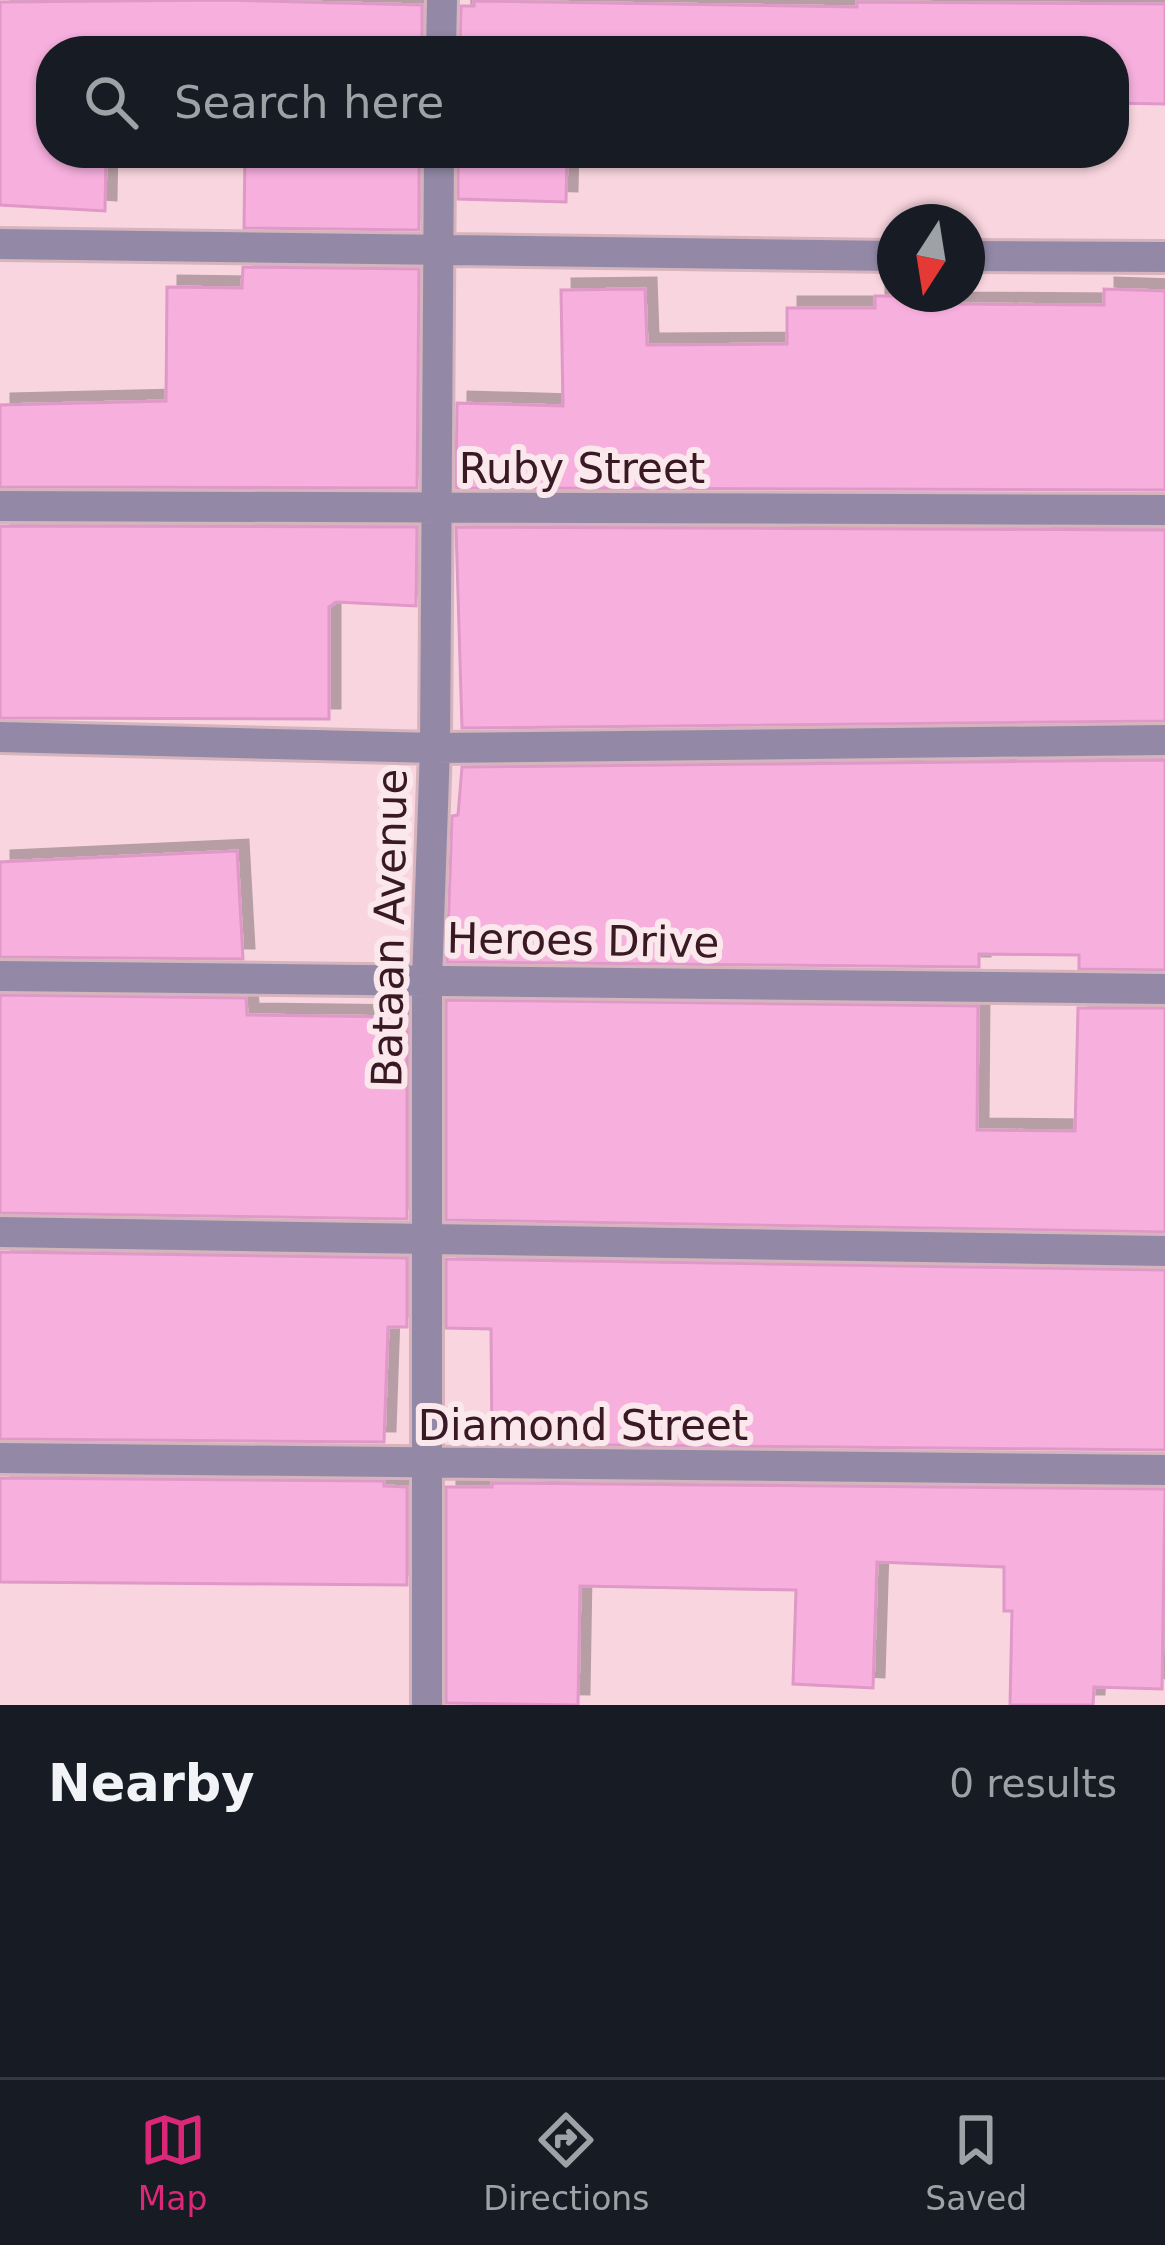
<!DOCTYPE html>
<html lang="en">
<head>
<meta charset="utf-8">
<style>
  :root { --surface:#171b24; --page:#242831; --text:#f1f3f6; --muted:#9ea1a6; --line:#363941; --accent:#db2777 }
  body { margin:0; font-family:"DejaVu Sans",sans-serif; background:var(--page); color:var(--text) }
  .compass { position:absolute; left:877px; top:204px; width:108px; height:108px; border-radius:50%; background:var(--surface); box-shadow:0 3px 9px #0004; rotate:192deg }
  .list { margin:0; padding:0; list-style:none }
  h2 { display:flex; justify-content:space-between; align-items:center; height:156px; margin:0; padding:0 48px; font-size:51px }
  h2 small { font-size:39px; font-weight:400; color:var(--muted) }
  .icon { flex:none; width:66px; height:66px; fill:none; stroke:currentColor; stroke-width:2; stroke-linecap:round; stroke-linejoin:round }
  .map { position:relative; flex:none; width:1165px; height:1705px; overflow:hidden }
  .search { position:absolute; background:var(--surface); box-shadow:0 3px 9px #0004; left:36px; right:36px; top:36px; height:132px; display:flex; align-items:center; gap:30px; box-sizing:border-box; padding:0 42px; border-radius:48px; color:var(--muted); font-size:45px }
  .sheet { height:372px; background:var(--surface) }
  nav { display:flex; justify-content:space-around; align-items:center; box-sizing:border-box; height:168px; border-top:3px solid var(--line); background:var(--surface); font-size:33px; color:var(--muted) }
  nav a { display:grid; justify-items:center; gap:6px }
  nav .on { color:var(--accent) }
  .map>svg:first-child { display:block }
  .building { fill:#f7afde; stroke:#df98c7; stroke-width:3; filter:url(#shadow) }
  .lines { fill:none; stroke-linecap:round; stroke-linejoin:round }
  .street-casing { stroke:#d6b4bd; stroke-width:36 }
  .street { stroke:#9389a7; stroke-width:30 }
  .labels { text-anchor:middle; stroke-width:12; stroke-linejoin:round; paint-order:stroke }
  .street-label { font-size:42px; fill:#391924; stroke:#fae8ed }
</style>
</head>
<body>
<div class="map">
<svg width="1165" height="1705" viewBox="0 0 1165 1705">
  <defs>
    <filter id="shadow"><feDropShadow dx="11" dy="-11" stdDeviation="0" flood-color="#0004"/></filter>
  </defs>
  <rect width="100%" height="100%" fill="#f9d6df"/>
  <!-- building -->
  <path class="building" d="M225,0L422,5V51H51V153H106L105,211L0,205V2Z
    M474,1L857,7V2L1165,4V104L1114,103V51H460L461,6H474Z
    M245,153H419V230L244,228Z
    M458,153H567L566,202L458,199Z
    M243,267L419,269L417,488L0,487V405L166,401L167,287L242,288Z
    M645,289L647,345L787,344V308H875V296H959V304L1104,305V289L1165,291V490L456,488L457,403L563,406L561,290Z
    M0,526L417,527L416,606L336,602L329,607V719L0,718Z
    M456,527L1165,530V721L462,728Z
    M1165,760V970L1079,969V955L979,954V967L447,962L452,816L458,815L462,767Z
    M237,851L243,959L0,957V862Z
    M0,995L246,998L247,1015L407,1017V1219L0,1213Z
    M446,1000L978,1006L977,1130L1075,1131L1078,1008H1165V1232L446,1220Z
    M0,1252L407,1258V1327H388L384,1442L0,1439Z
    M446,1259L1165,1270V1450L492,1444L491,1329L446,1328Z
    M0,1478L384,1481V1486L407,1487V1585L0,1582Z
    M492,1483L1165,1489L1162,1689L1094,1687L1093,1705H1010L1012,1611H1004V1567L877,1562L873,1688L793,1684L796,1590L580,1586L578,1705L446,1703V1487H492Z"/>
  <g class="lines">
    <defs>
      <path id="street" d="M441,51L442,0
        M0,244L895,256
        M967,256L1165,257
        M0,506L1165,510
        M0,737L435,748L1165,740
        M0,976L1165,989
        M0,1232L1165,1251
        M0,1458L1165,1470
        M427,1705V981L435,748L439,153"/>
    </defs>
    <!-- street casing -->
    <use href="#street" class="street-casing"/>
    <!-- street -->
    <use href="#street" class="street"/>
  </g>
  <g class="labels">
    <!-- street labels -->
    <g class="street-label">
      <text x="582" y="483">Ruby Street</text>
      <text transform="translate(389 928) rotate(-89)" y="15">Bataan Avenue</text>
      <text transform="translate(583 940) rotate(1)" y="15">Heroes Drive</text>
      <text x="583" y="1440">Diamond Street</text>
    </g>
  </g>
</svg>
<svg class="compass" viewBox="-18 -18 36 36"><path d="M0-13l5 13h-10z" fill="#e53935"/><path d="M0 13l5-13h-10z" fill="#9ea1a6"/></svg>
<div class="search"><svg class="icon" aria-label="search" viewBox="0 0 24 24"><circle cx="10" cy="10" r="6"/><path d="M15 15l6 6"/></svg>Search here</div>
</div>
<section class="sheet">
<h2>Nearby<small>0 results</small></h2>
<ul class="list">
</ul>
</section>
<nav>
<a class="on"><svg class="icon" aria-label="map" viewBox="0 0 24 24"><path d="M3 6l6-2 6 2 6-2v14l-6 2-6-2-6 2zM9 4v14M15 6v14"/></svg>Map</a>
<a><svg class="icon" aria-label="directions" viewBox="0 0 24 24"><path d="M12 3l9 9-9 9-9-9zM9 14v-3h6M13 9l2 2-2 2"/></svg>Directions</a>
<a><svg class="icon" aria-label="saved" viewBox="0 0 24 24"><path d="M7 4h10v16l-5-4-5 4z"/></svg>Saved</a>
</nav>
</body>
</html>
